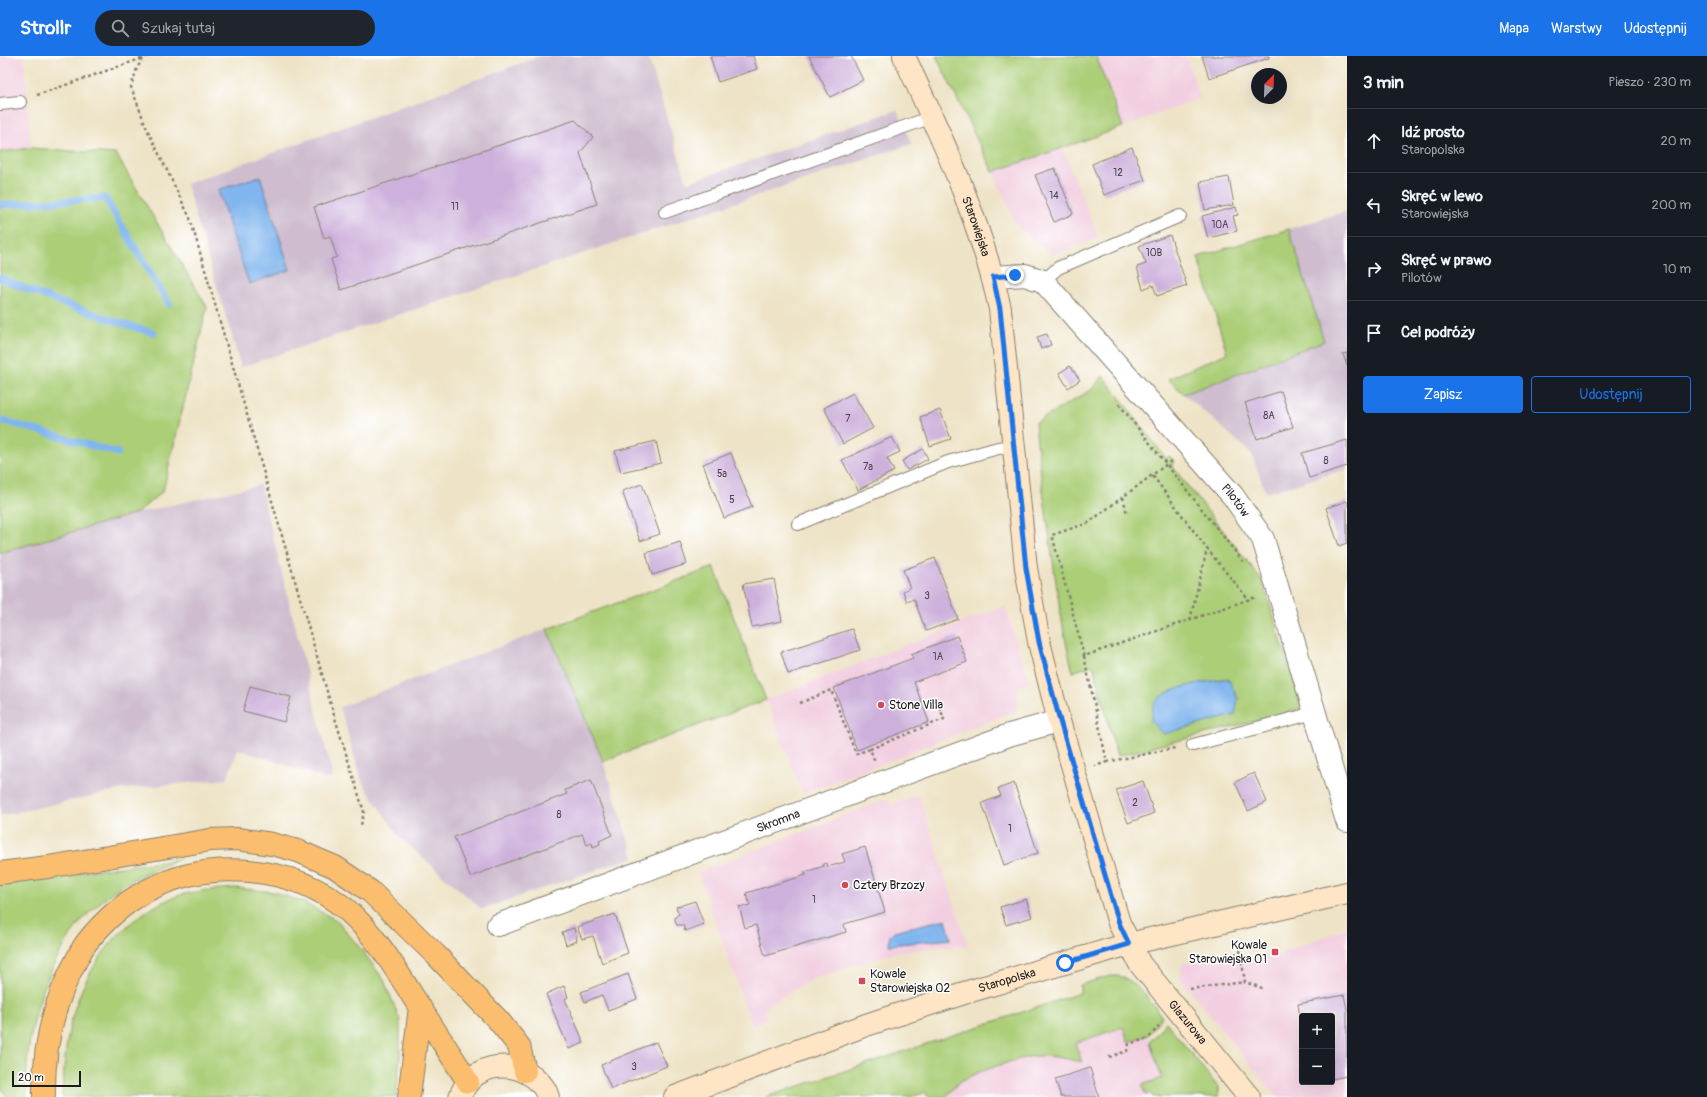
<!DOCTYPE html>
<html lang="pl">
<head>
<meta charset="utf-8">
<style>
  :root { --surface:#171b24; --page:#20242c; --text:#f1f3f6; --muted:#9ea1a6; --line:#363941; --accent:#1a73e8 }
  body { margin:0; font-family:Pangolin,sans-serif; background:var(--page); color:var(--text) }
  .controls { position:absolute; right:12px; bottom:12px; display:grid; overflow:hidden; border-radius:4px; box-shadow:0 4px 16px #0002 }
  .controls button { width:36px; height:36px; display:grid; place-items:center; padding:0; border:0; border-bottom:1px solid var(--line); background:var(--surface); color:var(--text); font:20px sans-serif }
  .compass { position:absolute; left:1251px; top:12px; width:36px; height:36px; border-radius:50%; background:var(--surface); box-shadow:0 4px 16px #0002; rotate:23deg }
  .scale { position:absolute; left:12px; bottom:10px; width:69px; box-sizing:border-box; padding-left:4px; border:2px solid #1c1c1c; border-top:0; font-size:11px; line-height:14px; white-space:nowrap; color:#1c1c1c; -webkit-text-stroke:3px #fff; paint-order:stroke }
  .stop { position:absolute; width:12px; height:12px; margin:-9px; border:3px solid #1a73e8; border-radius:50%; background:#fff }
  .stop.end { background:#1a73e8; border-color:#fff; box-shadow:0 1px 4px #0008 }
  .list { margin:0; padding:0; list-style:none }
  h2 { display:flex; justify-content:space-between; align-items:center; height:52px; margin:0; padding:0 16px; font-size:17px }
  h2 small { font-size:13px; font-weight:400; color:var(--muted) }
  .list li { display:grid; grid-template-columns:26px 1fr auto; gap:12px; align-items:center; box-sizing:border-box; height:64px; padding:0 16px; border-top:1px solid var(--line) }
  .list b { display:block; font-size:15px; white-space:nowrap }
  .list p { margin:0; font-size:13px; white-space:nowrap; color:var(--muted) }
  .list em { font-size:13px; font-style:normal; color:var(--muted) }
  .actions { display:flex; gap:8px; padding:12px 16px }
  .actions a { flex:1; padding:9px 0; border:1px solid var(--accent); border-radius:4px; text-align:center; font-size:14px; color:var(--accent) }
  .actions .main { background:var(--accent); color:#fff }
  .icon { flex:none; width:22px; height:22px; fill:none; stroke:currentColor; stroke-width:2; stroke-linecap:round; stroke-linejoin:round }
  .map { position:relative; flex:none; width:1347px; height:1041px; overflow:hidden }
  header { display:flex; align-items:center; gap:24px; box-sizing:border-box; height:56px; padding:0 20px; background:var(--accent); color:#fff }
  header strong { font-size:19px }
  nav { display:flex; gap:22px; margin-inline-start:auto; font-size:14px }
  .search { width:280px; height:36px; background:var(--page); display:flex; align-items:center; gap:10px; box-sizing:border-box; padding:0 14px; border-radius:22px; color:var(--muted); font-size:15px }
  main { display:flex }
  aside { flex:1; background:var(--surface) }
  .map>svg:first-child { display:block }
  .built { fill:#f2cfe0; fill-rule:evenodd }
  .industrial { fill:#cfbdcf }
  .green { fill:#abce77; stroke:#64754a }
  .water { fill:#80b5ee; stroke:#4e6885 }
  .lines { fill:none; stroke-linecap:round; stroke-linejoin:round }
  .stream { stroke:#80b5ee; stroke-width:7 }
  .building { fill:#cdb0db }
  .lane-casing { stroke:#858071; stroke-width:14 }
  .street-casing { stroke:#858071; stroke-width:24 }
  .secondary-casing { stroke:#858071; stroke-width:24 }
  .highway-casing { stroke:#858071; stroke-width:24 }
  .path { stroke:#858071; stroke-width:2.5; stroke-dasharray:3 3; stroke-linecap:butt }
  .lane { stroke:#fff; stroke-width:12 }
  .street { stroke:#fff; stroke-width:22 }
  .secondary { stroke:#fde5c5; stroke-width:22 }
  .highway { stroke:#fbbe6e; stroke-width:22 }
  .route { stroke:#1a73e8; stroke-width:5 }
  .poi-dot { fill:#d1495b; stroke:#fff; stroke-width:1.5 }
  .labels { text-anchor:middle; stroke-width:3; stroke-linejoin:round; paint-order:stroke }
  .number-label { font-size:10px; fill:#48414c }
  .street-label { font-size:12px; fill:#1c1c1c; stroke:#fff }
  .poi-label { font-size:12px; fill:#1c1c1c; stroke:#fff; text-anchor:start }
</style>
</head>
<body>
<header>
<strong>Strollr</strong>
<div class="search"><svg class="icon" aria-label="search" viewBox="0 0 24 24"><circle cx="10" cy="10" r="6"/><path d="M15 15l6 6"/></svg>Szukaj tutaj</div>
<nav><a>Mapa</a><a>Warstwy</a><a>Udostępnij</a></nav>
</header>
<main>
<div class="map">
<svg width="1347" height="1041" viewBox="0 0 1347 1041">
  <rect width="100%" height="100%" fill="#fff"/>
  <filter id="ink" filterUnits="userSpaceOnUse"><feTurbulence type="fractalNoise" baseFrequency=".025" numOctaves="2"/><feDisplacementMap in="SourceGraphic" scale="8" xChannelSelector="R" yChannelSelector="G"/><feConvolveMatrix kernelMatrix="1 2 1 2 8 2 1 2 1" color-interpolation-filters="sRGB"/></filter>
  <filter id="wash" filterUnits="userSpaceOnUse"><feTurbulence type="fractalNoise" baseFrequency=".012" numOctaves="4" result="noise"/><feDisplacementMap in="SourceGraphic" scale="16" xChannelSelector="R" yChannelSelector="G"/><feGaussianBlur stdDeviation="0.9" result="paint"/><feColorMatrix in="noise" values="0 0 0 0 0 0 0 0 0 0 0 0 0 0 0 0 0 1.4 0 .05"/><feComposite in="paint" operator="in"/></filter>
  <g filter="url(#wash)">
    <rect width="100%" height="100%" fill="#eee3c6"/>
    <!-- built -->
    <path class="built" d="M0,0H24L31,92L0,96Z
      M1096,0H1186L1200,42L1123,71Z
      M1063,92L1098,182L1053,199L1018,172L993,116Z
      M1005,550L1029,627L1018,631L1017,654L874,711L803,738L766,644Z
      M919,739L968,890L938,891L897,896L810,924L765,952L767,962L752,970L698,817L888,742L890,749Z
      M1347,872V1041H1277L1180,922L1182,907L1235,903L1265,897L1268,903L1283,899V896ZM1302,960H1332V1026H1302Z
      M1124,971L1129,986L1148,979L1163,1022L1152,1037L1153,1041H946L953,1032L963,1024L974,1018L1026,1001L1045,1000L1081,1006L1075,987Z"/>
    <!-- industrial -->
    <path class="industrial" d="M541,0H648L687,127L897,54L912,88L241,311L186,128Z
      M1347,155V413L1266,437L1251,397L1184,338L1324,285L1289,173Z
      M260,429L333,722L326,723L238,693L227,723L123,733L9,758L0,759V497L137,457Z
      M547,573L603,705L634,801L482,853L401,783L362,726L340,651Z"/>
    <!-- green -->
    <path class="green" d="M936,0H1096L1123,71L993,116Z
      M31,92L116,98L207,251L163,435L137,457L0,497V96Z
      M1289,173L1324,285L1184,338L1168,323L1227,297L1198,201Z
      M1103,320L1166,402L1170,400L1174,405L1172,410L1262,524L1302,652L1280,659L1117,700L1093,609L1073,616C1062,575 1057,533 1051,492C1045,450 1039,409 1035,367L1091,334Z
      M714,511L766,644L603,705L547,573Z
      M180,803C153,814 125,824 103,844C93,853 80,865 72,877C41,923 23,986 27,1041H7L0,1030V827Z
      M235,832L274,836L303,846L336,864L361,893L384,924L400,964V1000L396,1041H62C64,1015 65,987 72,962C86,910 121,863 172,842C191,834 214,834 235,832Z
      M1110,920C1114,920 1119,920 1122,921C1139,927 1152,947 1162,961L1148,979L1128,986L1123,971L1075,987L1082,1006C1067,1003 1051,999 1036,1000C1021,1001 976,1016 963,1024C956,1028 951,1034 946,1041H928L926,1036L911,1041H766L1080,937V929Z
      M1166,966L1218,1031V1041H1153L1151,1037L1145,1039L1142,1029L1162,1022L1150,986Z"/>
    <!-- water -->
    <path class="water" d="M260,120L290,214L249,228L218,134Z
      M1228,622L1238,643L1235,659L1163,678L1151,666C1152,661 1152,654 1153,650C1161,630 1209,626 1228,622Z
      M946,863L951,883L889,889L890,879L894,875Z"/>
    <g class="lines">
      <!-- stream -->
      <path class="stream" d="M0,149L105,142L169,248
        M0,222C50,243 101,262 154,277
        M0,364L118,397"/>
    </g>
    <g id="blocks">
      <!-- building -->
      <path class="building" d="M710,0H753L757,13L718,26Z
        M809,0H851L863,24L830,41Z
        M1202,0H1269V2L1209,22Z
        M575,64L593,81L580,97L597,148L341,234L331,203L337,201L330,180L324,182L314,151Z
        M1132,91L1145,124L1104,139L1092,108Z
        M1055,112L1073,158L1054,166L1035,119Z
        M1229,121L1234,149L1205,154L1200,126Z
        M1236,151L1238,159L1233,160L1237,175L1208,182L1202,160Z
        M1170,179L1187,230L1157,240L1153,229L1143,233L1137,211L1146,208L1139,190Z
        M1047,278L1051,289L1041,293L1037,281Z
        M1347,297V310L1343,298Z
        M1070,310L1080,324L1068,332L1059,317Z
        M1281,335L1293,371L1257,383L1245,347Z
        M853,337L873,372L843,388L824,352Z
        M940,354L951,383L930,390L920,361Z
        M892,381L900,396L887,402L894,415L858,434L842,404Z
        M1347,384V410L1309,422L1302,397Z
        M656,385L661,407L621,416L615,395Z
        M923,393L928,403L907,414L902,405Z
        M731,397L752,451L724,462L703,408Z
        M642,428L660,478L640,485L622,435Z
        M1347,445V487L1339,490L1326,452Z
        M680,486L687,508L652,519L646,497Z
        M935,502L958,563L926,575L914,543L907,546L903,535L910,532L903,514Z
        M774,523L782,565L752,571L743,528Z
        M852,573L860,594L788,618L781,596Z
        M957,580L967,606L914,626L929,666L857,694L834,632L913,602L911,598Z
        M250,630L291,641L284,666L243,655Z
        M1254,717L1267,746L1248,755L1235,726Z
        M591,724L612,779L599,785L600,788L593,791L592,787L587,789L582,778L470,821L454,781L567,738L565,734Z
        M1143,725L1154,757L1128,767L1116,734Z
        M1014,727L1038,797L1004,809L982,747L1001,740L998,733Z
        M865,791L885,856L844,868L846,876L765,900L756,869L745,872L739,850H740L741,851L750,849L746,837L806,819L805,816L824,810L823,808L827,807L828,811L845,806L842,798Z
        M1026,843L1032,861L1006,869L1000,851Z
        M695,845L704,868L685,875L683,869H677L675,865V861L679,858L676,851Z
        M615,858L628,897L602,907L593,880L582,883L577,871Z
        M574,872L577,885L566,889L562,876Z
        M628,918L637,943L608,954L602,939L585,946L581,936Z
        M564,930L568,941L565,943L584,987L569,993L546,938Z
        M1344,939L1347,953V1020L1332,1023V960H1302L1301,968L1298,948Z
        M656,986L667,1010L611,1033L601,1009Z
        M1090,1012L1099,1041H1061L1055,1023Z"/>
    </g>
  </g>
  <g filter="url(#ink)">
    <use href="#blocks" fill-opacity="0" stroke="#858071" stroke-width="1"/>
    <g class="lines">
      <defs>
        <path id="lane" d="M0,48L20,46
          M665,156L932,61
          M1043,225L1058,212L1180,160
          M798,468L948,406L998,392L1015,390
          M1193,689L1314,657"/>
        <g id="street">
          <path id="s1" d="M993,221L1025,219L1043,225L1233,440L1263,483L1347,765"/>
          <path id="s2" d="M498,869L1009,679L1059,665"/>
        </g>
        <g id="secondary">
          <path id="s3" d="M904,0C942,82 981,165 1000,253L1026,512L1039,586L1059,665L1119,867L1140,908L1249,1041"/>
          <path d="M460,1041C471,1009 508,1002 534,1021C540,1026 546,1034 548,1041"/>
          <path id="s4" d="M675,1041L866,969L964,937L1129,888L1347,837"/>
        </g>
        <path id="highway" d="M0,817L48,811L210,784L237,783L272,788L298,795L335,811L370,835L436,899L499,965L519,990L525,1015
          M44,1041C43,992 53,946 77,903C80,897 83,891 87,886C103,866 125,846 148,834C210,802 293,809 347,854C377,880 398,917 419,950C435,975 452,1000 468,1026
          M409,1041L420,951"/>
      </defs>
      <!-- lane casing -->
      <use href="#lane" class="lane-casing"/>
      <!-- street casing -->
      <use href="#street" class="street-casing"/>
      <!-- secondary casing -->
      <use href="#secondary" class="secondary-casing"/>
      <!-- highway casing -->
      <use href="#highway" class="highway-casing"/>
      <!-- path -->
      <path class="path" d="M148,0L144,1L137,12L131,31L147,73L190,162L331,649L364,756L361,769
        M37,39L143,2
        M1119,348L1245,508
        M1171,405L1088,467L1052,479L1084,600L1256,541
        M1153,420L1207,493L1249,544
        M1123,441L1127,458
        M1190,564L1207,493
        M1084,600L1107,706L1095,710
        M800,647L831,634L856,698L870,693L875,706
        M870,693L944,663L937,644
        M1107,706L1175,692
        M1240,894L1245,926L1262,932
        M1190,933L1245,926
        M1109,1001L1127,995L1129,988L1149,982L1161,967"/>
      <!-- lane -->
      <use href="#lane" class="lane"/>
      <!-- street -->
      <use href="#street" class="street"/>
      <!-- secondary -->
      <use href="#secondary" class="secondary"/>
      <!-- highway -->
      <use href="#highway" class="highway"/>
    </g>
  </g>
  <g class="lines" filter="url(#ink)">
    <!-- route -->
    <path class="route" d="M1015,219L993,221L1000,253L1026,512L1039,586L1060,665L1119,867L1129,888L1065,907"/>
  </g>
  <!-- markers -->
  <g class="poi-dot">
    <circle cx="881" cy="649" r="4"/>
    <circle cx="845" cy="829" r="4"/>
    <rect x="1271" y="892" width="8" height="8" rx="2"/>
    <rect x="858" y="921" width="8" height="8" rx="2"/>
  </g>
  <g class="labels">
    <!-- number labels -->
    <g class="number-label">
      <text x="1118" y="120">12</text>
      <text x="1054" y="143">14</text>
      <text x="455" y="154">11</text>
      <text x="1220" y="172">10A</text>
      <text x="1154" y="200">10B</text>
      <text x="1269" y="363">8A</text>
      <text x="848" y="366">7</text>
      <text x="1326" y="408">8</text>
      <text x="868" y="414">7a</text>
      <text x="722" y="421">5a</text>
      <text x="732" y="447">5</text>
      <text x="927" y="543">3</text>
      <text x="938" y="604">1A</text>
      <text x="1135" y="750">2</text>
      <text x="559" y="762">8</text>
      <text x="1010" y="776">1</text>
      <text x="814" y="847">1</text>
      <text x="634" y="1014">3</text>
    </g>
    <!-- street labels -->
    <g class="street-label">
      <text dy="4" stroke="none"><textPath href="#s3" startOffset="185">Starowiejska</textPath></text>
      <text dy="4" stroke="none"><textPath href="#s1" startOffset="343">Pilotów</textPath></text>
      <text dy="4" stroke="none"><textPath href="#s2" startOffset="299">Skromna</textPath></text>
      <text dy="4" stroke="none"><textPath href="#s4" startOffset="352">Staropolska</textPath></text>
      <text dy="4" stroke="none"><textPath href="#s3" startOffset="1020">Glazurowa</textPath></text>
    </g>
    <!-- poi labels -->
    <g class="poi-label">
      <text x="889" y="653">Stone Villa</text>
      <text x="853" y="833">Cztery Brzozy</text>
      <text x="1267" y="893" text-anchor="end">Kowale<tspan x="1267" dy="14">Starowiejska 01</tspan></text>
      <text x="870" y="922">Kowale<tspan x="870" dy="14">Starowiejska 02</tspan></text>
    </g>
  </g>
</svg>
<div class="controls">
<button>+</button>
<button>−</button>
</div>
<svg class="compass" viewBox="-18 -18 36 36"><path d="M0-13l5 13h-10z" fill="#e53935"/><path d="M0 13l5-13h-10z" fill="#9ea1a6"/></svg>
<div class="scale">20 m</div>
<div class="stop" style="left:1065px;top:907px"></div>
<div class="stop end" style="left:1015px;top:219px"></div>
</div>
<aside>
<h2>3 min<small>Pieszo · 230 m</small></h2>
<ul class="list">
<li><svg class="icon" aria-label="ahead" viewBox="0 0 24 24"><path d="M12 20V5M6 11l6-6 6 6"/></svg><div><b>Idź prosto</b><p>Staropolska</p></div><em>20 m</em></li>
<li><svg class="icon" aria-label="left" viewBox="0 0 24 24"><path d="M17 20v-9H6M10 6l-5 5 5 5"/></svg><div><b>Skręć w lewo</b><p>Starowiejska</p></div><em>200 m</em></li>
<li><svg class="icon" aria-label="right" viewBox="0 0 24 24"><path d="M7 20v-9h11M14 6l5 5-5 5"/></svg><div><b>Skręć w prawo</b><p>Pilotów</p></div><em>10 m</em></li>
<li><svg class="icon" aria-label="arrive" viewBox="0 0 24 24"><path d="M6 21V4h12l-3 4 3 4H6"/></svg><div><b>Cel podróży</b></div></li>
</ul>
<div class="actions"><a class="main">Zapisz</a><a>Udostępnij</a></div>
</aside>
</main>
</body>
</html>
